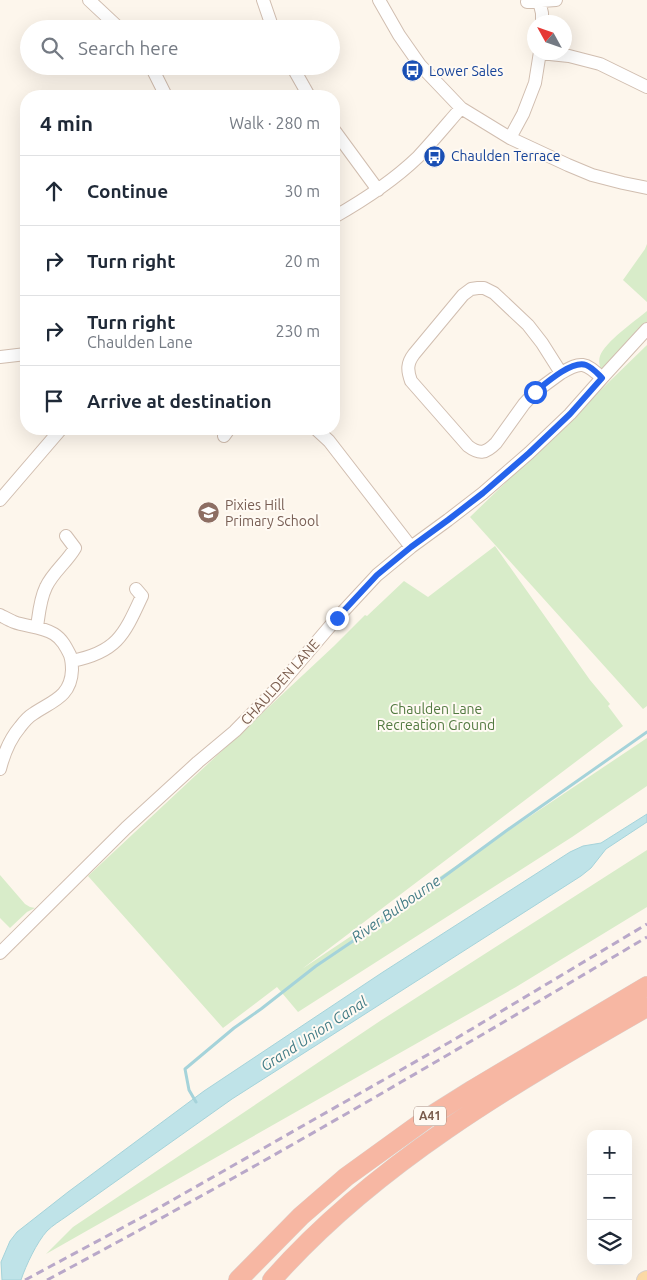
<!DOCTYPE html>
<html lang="en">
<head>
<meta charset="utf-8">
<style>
  :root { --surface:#fff; --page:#f2f2f3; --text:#1f2937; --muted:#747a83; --line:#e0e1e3 }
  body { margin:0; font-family:Ubuntu,sans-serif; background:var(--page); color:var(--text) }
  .controls { position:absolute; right:15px; bottom:15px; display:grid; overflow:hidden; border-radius:10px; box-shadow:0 5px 20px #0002 }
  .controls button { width:45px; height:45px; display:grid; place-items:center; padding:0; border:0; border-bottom:1px solid var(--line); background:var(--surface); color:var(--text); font:25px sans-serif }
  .compass { position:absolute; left:527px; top:15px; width:45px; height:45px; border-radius:50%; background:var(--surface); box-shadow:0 5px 20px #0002; rotate:310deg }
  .stop { position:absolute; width:15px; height:15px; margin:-11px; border:4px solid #2563eb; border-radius:50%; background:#fff }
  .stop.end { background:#2563eb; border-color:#fff; box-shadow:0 1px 5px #0008 }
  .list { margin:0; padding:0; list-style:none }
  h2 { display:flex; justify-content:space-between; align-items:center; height:65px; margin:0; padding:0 20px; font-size:21px }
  h2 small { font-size:16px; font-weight:400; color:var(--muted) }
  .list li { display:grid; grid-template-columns:32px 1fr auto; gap:15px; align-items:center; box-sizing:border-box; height:70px; padding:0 20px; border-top:1px solid var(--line) }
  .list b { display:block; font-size:19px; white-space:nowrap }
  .list p { margin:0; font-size:16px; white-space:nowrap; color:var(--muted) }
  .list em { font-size:16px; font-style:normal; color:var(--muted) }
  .icon { flex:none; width:28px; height:28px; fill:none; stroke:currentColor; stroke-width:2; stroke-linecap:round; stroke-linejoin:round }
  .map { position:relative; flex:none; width:647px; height:1280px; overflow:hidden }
  .search { position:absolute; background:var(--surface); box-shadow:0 5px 20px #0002; left:20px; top:20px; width:320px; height:55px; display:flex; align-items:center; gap:12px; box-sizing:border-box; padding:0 18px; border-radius:28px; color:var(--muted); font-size:19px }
  .panel { position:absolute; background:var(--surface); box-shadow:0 5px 20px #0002; left:20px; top:90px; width:320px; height:345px; border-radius:20px }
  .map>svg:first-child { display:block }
  .green { fill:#d8ecc9 }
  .water { fill:#bfe3e8; stroke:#a5d3da }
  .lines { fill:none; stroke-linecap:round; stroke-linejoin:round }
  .stream { stroke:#a5d3da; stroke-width:3 }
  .minor-casing { stroke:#d1beb0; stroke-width:14 }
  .major-casing { stroke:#dad1cd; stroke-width:18 }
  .highway-casing { stroke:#dad1cd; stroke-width:20 }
  .minor { stroke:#fff; stroke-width:12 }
  .major { stroke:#fbd9a5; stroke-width:16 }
  .highway { stroke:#f7b7a3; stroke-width:19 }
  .rail { stroke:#b9a8c9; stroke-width:3; stroke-dasharray:8 5; stroke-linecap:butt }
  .route { stroke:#2563eb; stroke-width:6 }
  .labels { text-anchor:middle; stroke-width:4; stroke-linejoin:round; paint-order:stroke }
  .shield { fill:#fffaf3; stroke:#a28b7f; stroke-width:1 }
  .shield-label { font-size:12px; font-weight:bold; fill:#7a5c4d }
  .transit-label { font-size:14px; fill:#164399; stroke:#fffaf3; text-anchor:start }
  .education-label { font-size:14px; fill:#785e54; stroke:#fffaf3; text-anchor:start }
  .street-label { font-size:14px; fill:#7a5c4d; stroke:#fffaf3 }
  .park-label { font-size:14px; fill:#537a41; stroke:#fffaf3 }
  .water-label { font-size:15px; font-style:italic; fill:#437c86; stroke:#fffaf3 }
</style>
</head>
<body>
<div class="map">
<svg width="647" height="1280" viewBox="0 0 647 1280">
  <rect width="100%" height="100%" fill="#fdf6ec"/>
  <!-- green -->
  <path class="green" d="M647,244V302L623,280L645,249Z
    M647,311V322L633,335L602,372C600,367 598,362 600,356C605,342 635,321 647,311Z
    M647,345V706L643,709L470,517Z
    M495,546L590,680L610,704L608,706L623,726L302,969L647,738V786L572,837L298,1012L277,987L223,1028L88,876L334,646L365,615L367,616L404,581L428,597Z
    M647,850V907L516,987L46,1254L73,1227L380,1021Z
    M0,875L25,904L30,907L35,908L27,912L10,928L0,918Z"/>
  <!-- water -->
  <path class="water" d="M647,814V822L606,849L591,868L581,876L232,1099L67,1216C60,1221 53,1225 47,1231C37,1242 26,1265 21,1280H2L1,1262L10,1241L17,1232L68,1192L204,1091L383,972L570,852L583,846L601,843Z"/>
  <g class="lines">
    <!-- stream -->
    <path class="stream" d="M196,1102L189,1090L185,1069L234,1028L261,1009L316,966L393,914L506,831L647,732"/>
    <defs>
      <path id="minor" d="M89,0L120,29
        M263,0L273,29
        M379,0L399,35L420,65L461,108L510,138L568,165L592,175L623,183L647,188
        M539,1L542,13V22
        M527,2L556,0
        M540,53L569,56L600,64L647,87
        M151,66L166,96
        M292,66L309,96
        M334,130L378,190
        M510,138L523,114L535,83L540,52
        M334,217C364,200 393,181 418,157C433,141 447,124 461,108
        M0,357L26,354
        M561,373L535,392L524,404L496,443C486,453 480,455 468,446L411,381C407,370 407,363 414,354L463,295L471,289L478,288H484L494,293L528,325L542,343L561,373C581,361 585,362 602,378
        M316,429L329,441L411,547
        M224,436L229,429
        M0,500L61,429
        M0,615C4,617 9,620 14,622C27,627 41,626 54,634C62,639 66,647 70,655C72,661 72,665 72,670C71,697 52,701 33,714C28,717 23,723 20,727C9,740 4,753 0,769
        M37,627C39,613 40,599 46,587C53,572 67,562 75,548L66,536
        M72,661C117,652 124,635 142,596L136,589
        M0,953L126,828L198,762L235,731L279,686L337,618L377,575L411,547L448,520L483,493L529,453L570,414L602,378L647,329"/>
      <path id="major" d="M645,1280L647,1279"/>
      <path id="highway" d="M238,1280L301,1216L346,1177L429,1117L472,1090L647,986
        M272,1280C375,1163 513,1084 647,1007"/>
    </defs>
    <!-- minor casing -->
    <use href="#minor" class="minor-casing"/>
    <!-- major casing -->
    <use href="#major" class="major-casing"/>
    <!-- highway casing -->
    <use href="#highway" class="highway-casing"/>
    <!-- minor -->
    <use href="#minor" class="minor"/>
    <!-- major -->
    <use href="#major" class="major"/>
    <!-- highway -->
    <use href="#highway" class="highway"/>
    <!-- rail -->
    <path class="rail" d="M25,1280L148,1214L450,1042L647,924
      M47,1280C250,1172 449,1055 647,937"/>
  </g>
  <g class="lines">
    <!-- route -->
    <path class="route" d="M337,618L377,575L411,547L448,520L483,493L529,453L570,414L602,378C597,373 592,367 586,365C572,360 546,383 535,392"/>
  </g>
  <!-- icons -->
  <defs>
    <symbol id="bus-disc" viewBox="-11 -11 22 22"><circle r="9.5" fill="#1a4fb4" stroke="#fffaf3"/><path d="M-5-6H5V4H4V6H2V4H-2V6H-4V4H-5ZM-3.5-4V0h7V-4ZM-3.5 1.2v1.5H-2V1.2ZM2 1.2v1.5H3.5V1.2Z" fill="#fff"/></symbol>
    <symbol id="school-disc" viewBox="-11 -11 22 22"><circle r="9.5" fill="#8d6e63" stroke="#fffaf3"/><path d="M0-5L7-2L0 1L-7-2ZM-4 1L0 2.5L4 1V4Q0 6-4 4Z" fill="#fff"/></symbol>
  </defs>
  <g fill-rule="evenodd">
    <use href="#bus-disc" x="400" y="58" width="25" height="25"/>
    <use href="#bus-disc" x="422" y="144" width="25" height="25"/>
    <use href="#school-disc" x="196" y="500" width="25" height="25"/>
  </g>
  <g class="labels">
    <!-- shield labels -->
    <rect class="shield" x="414" y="1106.5" width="32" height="19" rx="4"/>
    <g class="shield-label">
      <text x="430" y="1120">A41</text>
    </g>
    <!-- transit labels -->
    <g class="transit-label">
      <text x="429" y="76">Lower Sales</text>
      <text x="451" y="161">Chaulden Terrace</text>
    </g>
    <!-- education labels -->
    <g class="education-label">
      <text x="225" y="510">Pixies Hill<tspan x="225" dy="16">Primary School</tspan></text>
    </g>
    <!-- street labels -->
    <g class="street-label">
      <text transform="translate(280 682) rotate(-48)" y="5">CHAULDEN LANE</text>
    </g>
    <!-- park labels -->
    <g class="park-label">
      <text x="436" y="714">Chaulden Lane<tspan x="436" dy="16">Recreation Ground</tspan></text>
    </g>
    <!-- water labels -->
    <g class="water-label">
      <text transform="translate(396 909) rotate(-35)" y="5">River Bulbourne</text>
      <text transform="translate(314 1034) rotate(-33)" y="5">Grand Union Canal</text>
    </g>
  </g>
</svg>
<div class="controls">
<button>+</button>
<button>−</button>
<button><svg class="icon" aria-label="layers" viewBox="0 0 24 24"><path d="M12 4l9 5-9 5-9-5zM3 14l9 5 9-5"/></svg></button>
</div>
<svg class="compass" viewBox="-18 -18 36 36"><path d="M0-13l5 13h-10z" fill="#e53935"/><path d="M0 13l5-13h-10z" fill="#747a83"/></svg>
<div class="stop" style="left:535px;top:392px"></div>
<div class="stop end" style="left:337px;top:618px"></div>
<div class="search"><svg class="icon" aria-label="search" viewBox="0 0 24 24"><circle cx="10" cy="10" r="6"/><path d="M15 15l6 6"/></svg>Search here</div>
<section class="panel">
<h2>4 min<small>Walk · 280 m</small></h2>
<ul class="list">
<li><svg class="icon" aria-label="ahead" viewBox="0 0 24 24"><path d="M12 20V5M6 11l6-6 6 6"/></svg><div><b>Continue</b></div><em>30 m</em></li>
<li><svg class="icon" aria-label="right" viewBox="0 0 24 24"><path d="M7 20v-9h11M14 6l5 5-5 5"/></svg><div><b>Turn right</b></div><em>20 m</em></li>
<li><svg class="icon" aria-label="right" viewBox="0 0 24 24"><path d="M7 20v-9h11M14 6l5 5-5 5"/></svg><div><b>Turn right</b><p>Chaulden Lane</p></div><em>230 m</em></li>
<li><svg class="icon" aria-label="arrive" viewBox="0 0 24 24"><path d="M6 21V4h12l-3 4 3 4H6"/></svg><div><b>Arrive at destination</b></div></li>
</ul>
</section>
</div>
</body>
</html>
